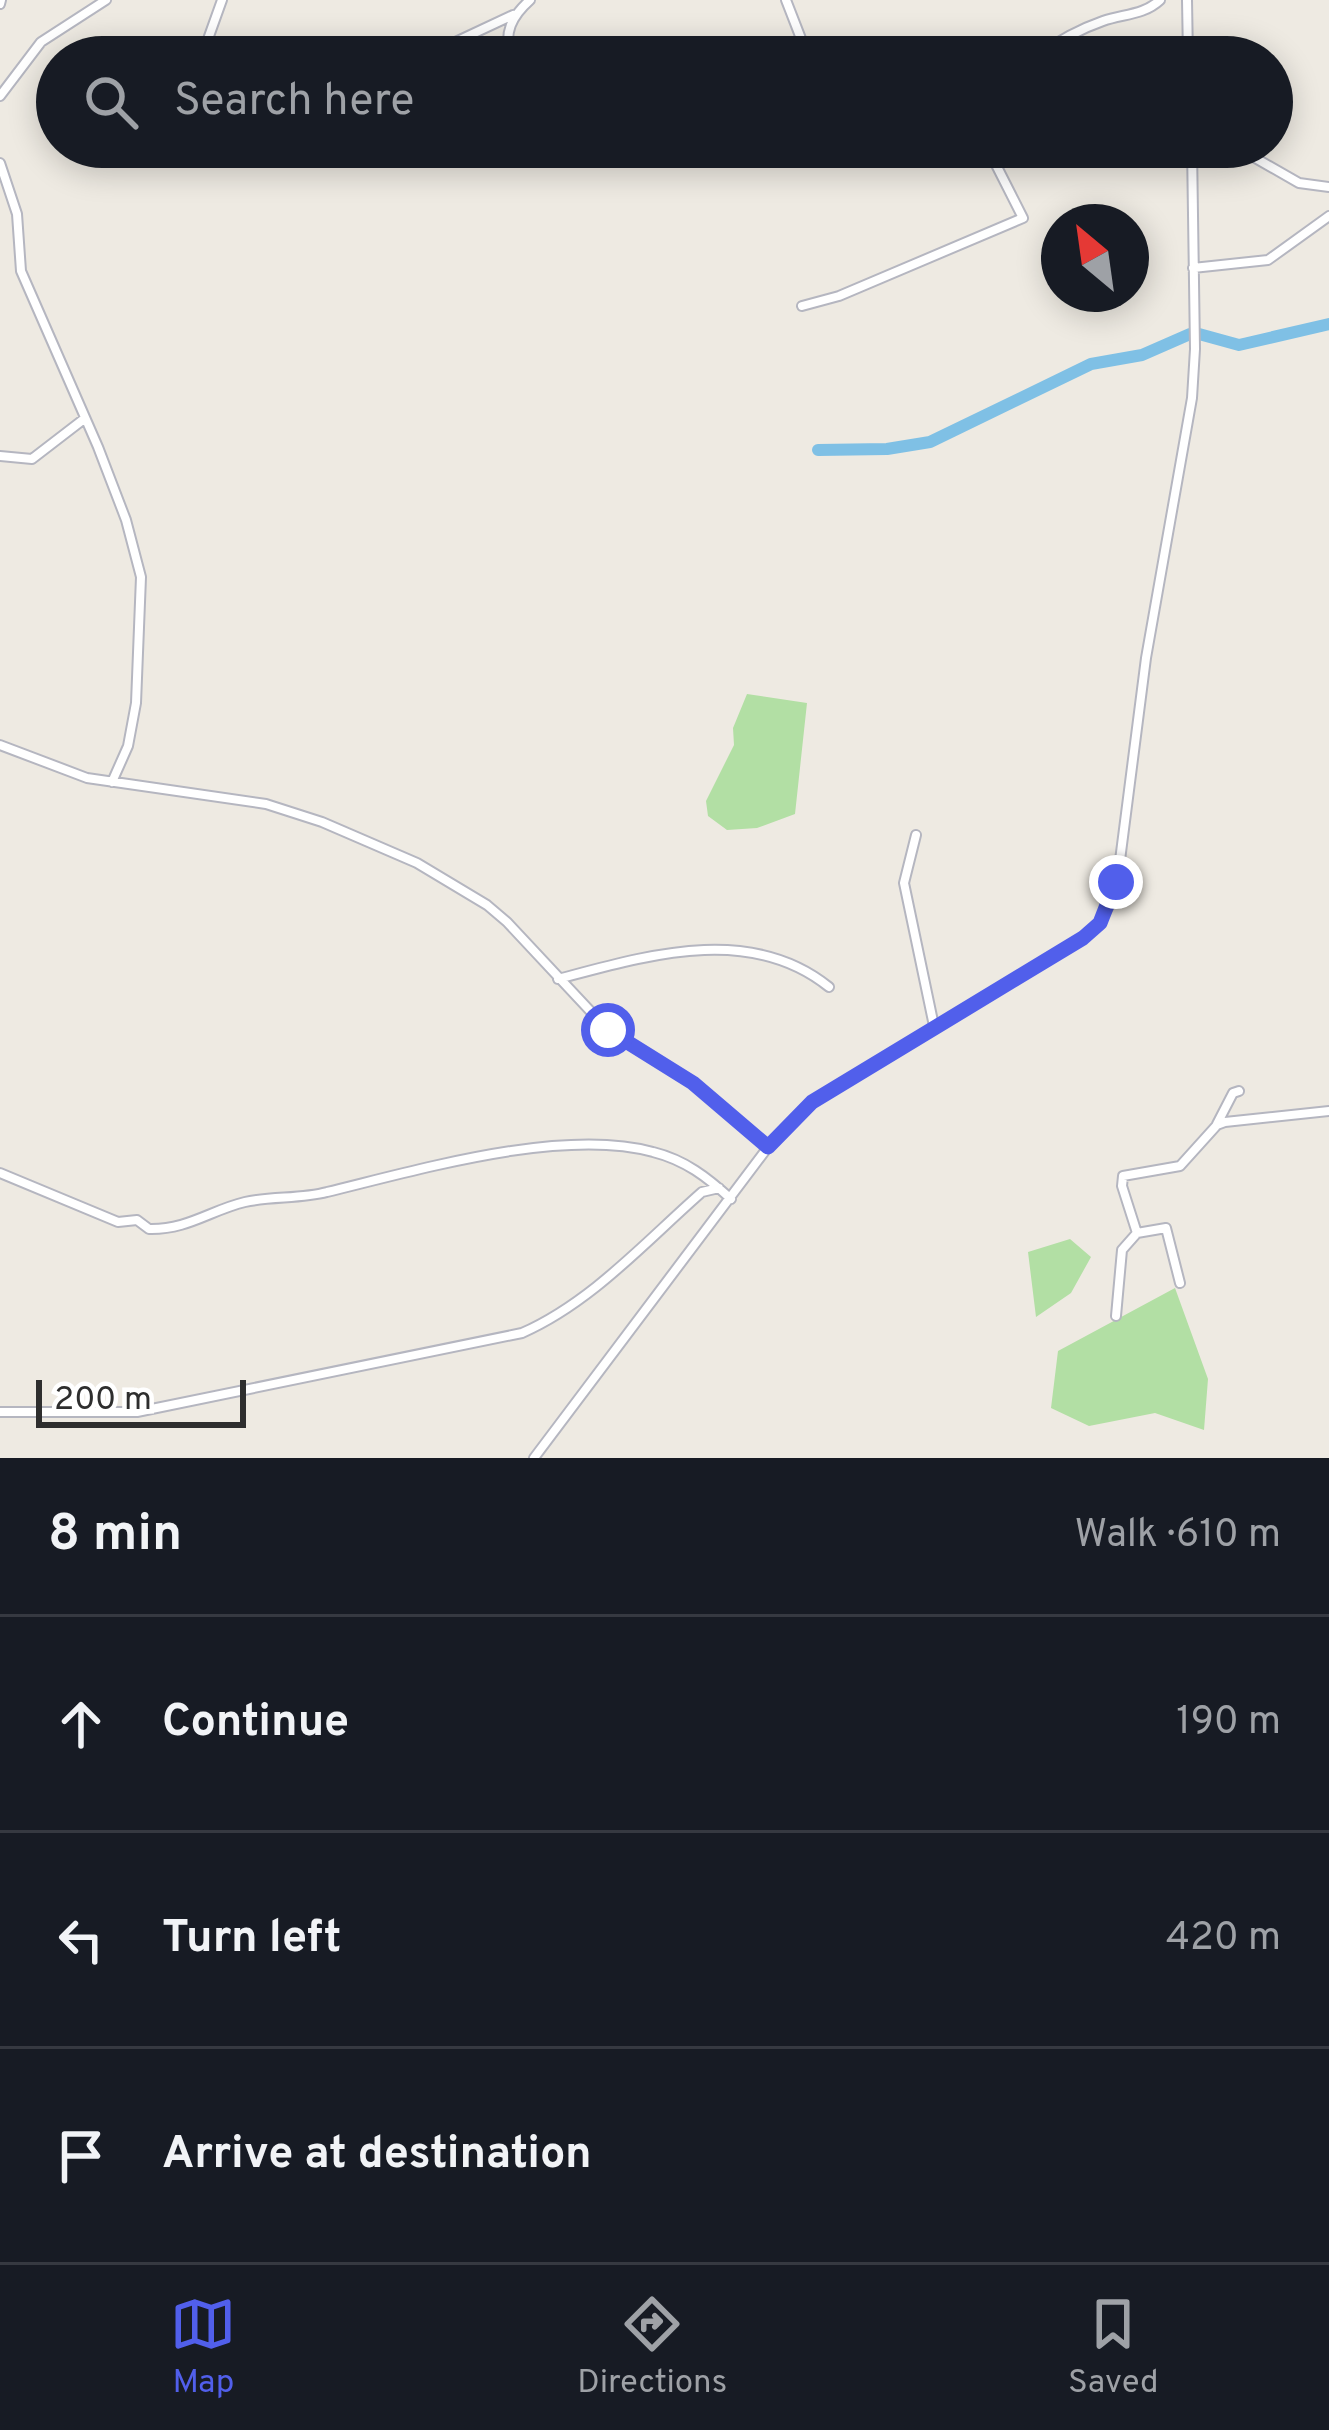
<!DOCTYPE html>
<html lang="en">
<head>
<meta charset="utf-8">
<style>
  :root { --surface:#171b24; --page:#20242c; --text:#f1f3f6; --muted:#9ea1a6; --line:#363941; --accent:#515feb }
  body { margin:0; font-family:Overpass,sans-serif; background:var(--page); color:var(--text) }
  .compass { position:absolute; left:1041px; top:204px; width:108px; height:108px; border-radius:50%; background:var(--surface); box-shadow:0 6px 30px #0003; rotate:331deg }
  .scale { position:absolute; left:36px; bottom:30px; width:210px; box-sizing:border-box; padding-left:12px; border:6px solid #2e2e2e; border-top:0; font-size:33px; line-height:42px; white-space:nowrap; color:#2e2e2e; -webkit-text-stroke:9px #fff; paint-order:stroke }
  .stop { position:absolute; width:36px; height:36px; margin:-27px; border:9px solid #515feb; border-radius:50%; background:#fff }
  .stop.end { background:#515feb; border-color:#fff; box-shadow:0 3px 12px #0008 }
  .list { margin:0; padding:0; list-style:none }
  h2 { display:flex; justify-content:space-between; align-items:center; height:156px; margin:0; padding:0 48px; font-size:51px }
  h2 small { font-size:39px; font-weight:400; color:var(--muted) }
  .list li { display:grid; grid-template-columns:78px 1fr auto; gap:36px; align-items:center; box-sizing:border-box; height:216px; padding:0 48px; border-top:3px solid var(--line) }
  .list b { display:block; font-size:45px; white-space:nowrap }
  .list em { font-size:39px; font-style:normal; color:var(--muted) }
  .icon { flex:none; width:66px; height:66px; fill:none; stroke:currentColor; stroke-width:2; stroke-linecap:round; stroke-linejoin:round }
  .map { position:relative; flex:none; width:1329px; height:1458px; overflow:hidden }
  .search { position:absolute; background:var(--surface); box-shadow:0 6px 30px #0003; left:36px; right:36px; top:36px; height:132px; display:flex; align-items:center; gap:30px; box-sizing:border-box; padding:0 42px; border-radius:66px; color:var(--muted); font-size:45px }
  .sheet { height:804px; background:var(--surface) }
  nav { display:flex; justify-content:space-around; align-items:center; box-sizing:border-box; height:168px; border-top:3px solid var(--line); background:var(--surface); font-size:33px; color:var(--muted) }
  nav a { display:grid; justify-items:center; gap:6px }
  nav .on { color:var(--accent) }
  .map>svg:first-child { display:block }
  .green { fill:#b2dfa4 }
  .lines { fill:none; stroke-linecap:round; stroke-linejoin:round }
  .river { stroke:#7fc0e5; stroke-width:12 }
  .street-casing { stroke:#b5b6c0; stroke-width:12 }
  .street { stroke:#fff; stroke-width:8 }
  .route { stroke:#515feb; stroke-width:15 }
</style>
</head>
<body>
<div class="map">
<svg width="1329" height="1458" viewBox="0 0 1329 1458">
  <rect width="100%" height="100%" fill="#eeeae2"/>
  <!-- green -->
  <path class="green" d="M747,694L807,703L795,814L757,828L727,830L708,816L706,801L734,745L733,728Z
    M1070,1239L1091,1257L1071,1293L1036,1317L1028,1252Z
    M1175,1288L1208,1379L1204,1430L1155,1413L1089,1426L1051,1408L1058,1351Z"/>
  <g class="lines">
    <!-- river -->
    <path class="river" d="M1199,334L1239,345L1329,324
      M818,450L887,449L930,442L1091,364L1142,355L1190,334"/>
    <defs>
      <path id="street" d="M786,0L807,54
        M1187,0L1188,57
        M0,4L1,0
        M208,57L203,53L222,0
        M415,57L434,52L513,15
        M511,57C503,33 512,16 530,0
        M679,57L820,54L870,47L1048,49
        M1041,57C1055,41 1083,28 1103,21C1123,14 1144,15 1160,0
        M0,96L41,42L106,0
        M1236,147L1299,183L1329,187
        M0,163L17,214L21,271L98,447L126,520L141,577L136,703L128,746L112,782
        M1193,268L1268,260L1329,216
        M802,306L839,296L1023,218L987,147
        M0,456L32,459L84,419
        M0,745L87,778L266,804L322,822L417,863L487,905L507,922L608,1030L693,1083L768,1147
        M916,835L904,883L934,1026
        M558,979C645,956 750,923 829,987
        M1217,1124L1233,1093L1239,1091
        M0,1173L118,1222L137,1220L149,1229C187,1230 211,1210 245,1202C272,1196 301,1199 327,1192C418,1170 563,1127 653,1152C685,1160 707,1177 731,1199
        M1137,1233L1166,1228L1180,1283
        M1116,1316L1122,1250L1137,1233L1122,1186L1123,1176L1180,1166L1217,1125L1225,1122L1329,1111
        M0,1412H137L522,1333C592,1302 645,1242 702,1192L719,1188
        M534,1458L768,1147L812,1102L1083,938L1100,923L1111,902L1119,868L1146,658L1192,398L1195,349L1192,147"/>
    </defs>
    <!-- street casing -->
    <use href="#street" class="street-casing"/>
    <!-- street -->
    <use href="#street" class="street"/>
  </g>
  <g class="lines">
    <!-- route -->
    <path class="route" d="M608,1030L693,1083L768,1147L812,1102L1083,938L1100,923L1116,882"/>
  </g>
</svg>
<svg class="compass" viewBox="-18 -18 36 36"><path d="M0-13l5 13h-10z" fill="#e53935"/><path d="M0 13l5-13h-10z" fill="#9ea1a6"/></svg>
<div class="scale">200 m</div>
<div class="stop" style="left:608px;top:1030px"></div>
<div class="stop end" style="left:1116px;top:882px"></div>
<div class="search"><svg class="icon" aria-label="search" viewBox="0 0 24 24"><circle cx="10" cy="10" r="6"/><path d="M15 15l6 6"/></svg>Search here</div>
</div>
<section class="sheet">
<h2>8 min<small>Walk · 610 m</small></h2>
<ul class="list">
<li><svg class="icon" aria-label="ahead" viewBox="0 0 24 24"><path d="M12 20V5M6 11l6-6 6 6"/></svg><div><b>Continue</b></div><em>190 m</em></li>
<li><svg class="icon" aria-label="left" viewBox="0 0 24 24"><path d="M17 20v-9H6M10 6l-5 5 5 5"/></svg><div><b>Turn left</b></div><em>420 m</em></li>
<li><svg class="icon" aria-label="arrive" viewBox="0 0 24 24"><path d="M6 21V4h12l-3 4 3 4H6"/></svg><div><b>Arrive at destination</b></div></li>
</ul>
</section>
<nav>
<a class="on"><svg class="icon" aria-label="map" viewBox="0 0 24 24"><path d="M3 6l6-2 6 2 6-2v14l-6 2-6-2-6 2zM9 4v14M15 6v14"/></svg>Map</a>
<a><svg class="icon" aria-label="directions" viewBox="0 0 24 24"><path d="M12 3l9 9-9 9-9-9zM9 14v-3h6M13 9l2 2-2 2"/></svg>Directions</a>
<a><svg class="icon" aria-label="saved" viewBox="0 0 24 24"><path d="M7 4h10v16l-5-4-5 4z"/></svg>Saved</a>
</nav>
</body>
</html>
